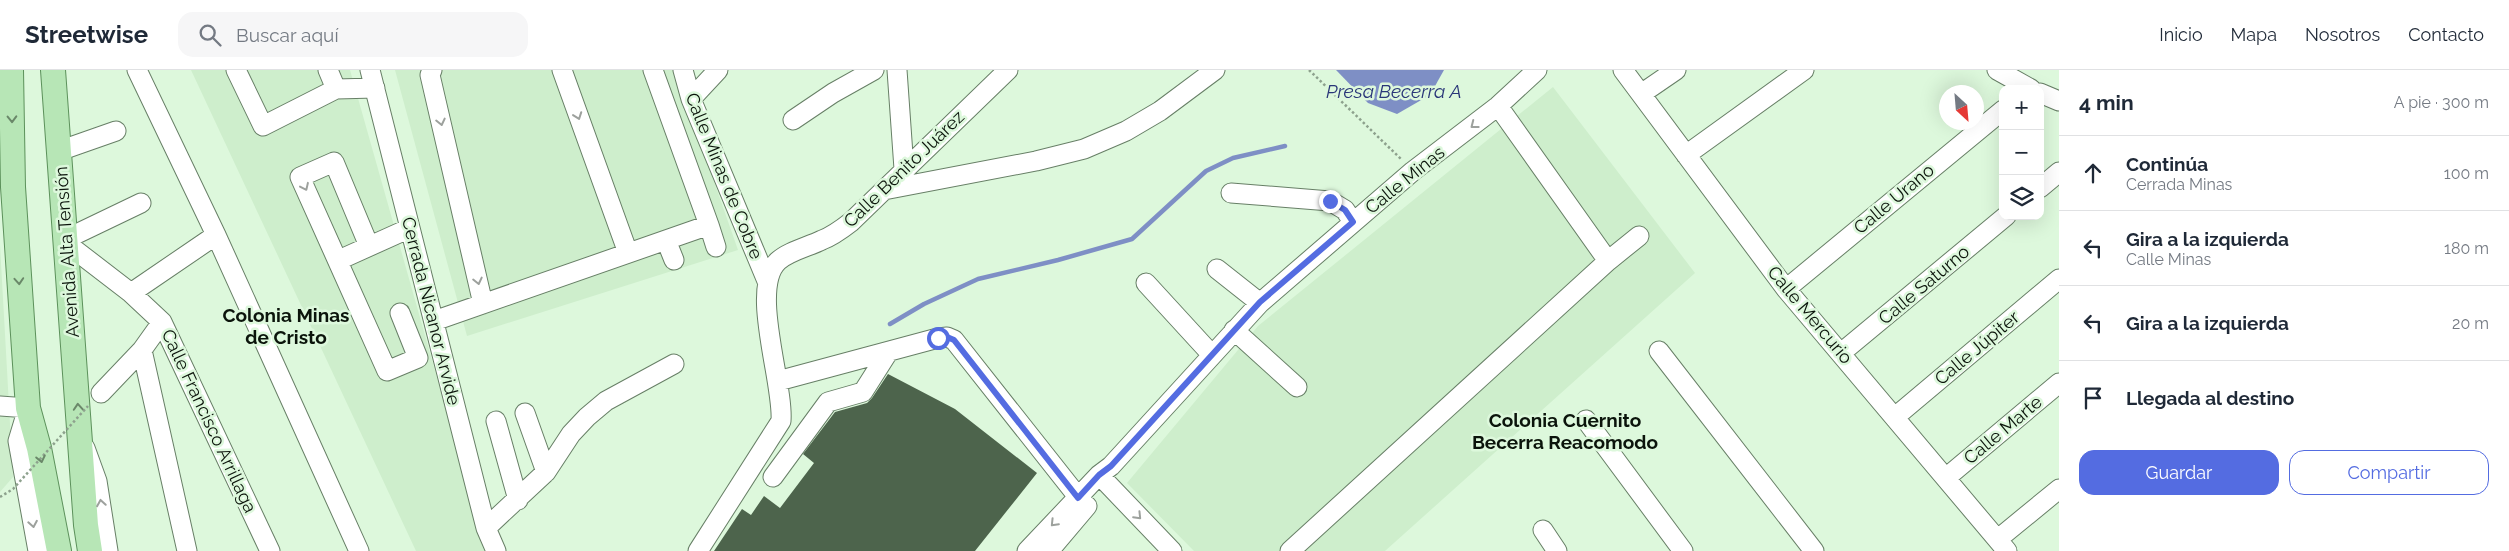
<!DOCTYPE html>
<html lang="es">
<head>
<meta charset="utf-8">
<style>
  :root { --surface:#fff; --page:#f6f6f7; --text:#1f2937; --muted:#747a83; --line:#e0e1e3; --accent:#546ce1 }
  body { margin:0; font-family:Raleway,sans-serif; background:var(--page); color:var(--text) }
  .controls { position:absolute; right:15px; top:15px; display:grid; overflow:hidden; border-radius:10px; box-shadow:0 5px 20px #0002 }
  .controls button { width:45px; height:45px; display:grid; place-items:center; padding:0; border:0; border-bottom:1px solid var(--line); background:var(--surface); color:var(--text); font:25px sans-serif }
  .compass { position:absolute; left:1939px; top:15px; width:45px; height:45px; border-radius:50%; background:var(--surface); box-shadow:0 5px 20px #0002; rotate:154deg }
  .stop { position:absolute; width:15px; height:15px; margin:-11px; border:4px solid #546ce1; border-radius:50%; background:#fff }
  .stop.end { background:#546ce1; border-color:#fff; box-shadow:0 1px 5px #0008 }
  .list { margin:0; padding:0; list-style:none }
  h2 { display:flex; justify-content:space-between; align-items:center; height:65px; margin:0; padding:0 20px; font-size:21px }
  h2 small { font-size:16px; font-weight:400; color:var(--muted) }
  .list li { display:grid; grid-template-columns:32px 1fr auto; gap:15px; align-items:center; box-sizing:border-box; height:75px; padding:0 20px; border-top:1px solid var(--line) }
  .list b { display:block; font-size:19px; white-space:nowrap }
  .list p { margin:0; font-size:16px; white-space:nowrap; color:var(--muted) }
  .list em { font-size:16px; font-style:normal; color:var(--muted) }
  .actions { display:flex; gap:10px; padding:15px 20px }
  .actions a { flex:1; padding:11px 0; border:1px solid var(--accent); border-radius:15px; text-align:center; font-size:18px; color:var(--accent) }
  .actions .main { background:var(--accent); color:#fff }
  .icon { flex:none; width:28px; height:28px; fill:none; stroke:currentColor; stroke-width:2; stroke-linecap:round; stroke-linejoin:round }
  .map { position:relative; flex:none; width:2059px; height:481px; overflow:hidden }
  header { display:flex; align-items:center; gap:30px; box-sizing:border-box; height:70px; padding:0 25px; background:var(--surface); border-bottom:1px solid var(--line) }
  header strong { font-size:24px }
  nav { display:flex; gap:28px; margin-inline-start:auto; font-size:18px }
  .search { width:350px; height:45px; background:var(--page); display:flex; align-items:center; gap:12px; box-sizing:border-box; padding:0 18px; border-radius:15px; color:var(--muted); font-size:19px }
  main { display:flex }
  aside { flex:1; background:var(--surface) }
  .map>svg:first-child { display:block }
  .built { fill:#ceeecc }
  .water { fill:#7e8fc5 }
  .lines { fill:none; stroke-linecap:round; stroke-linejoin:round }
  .stream { stroke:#7e8fc5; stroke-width:4.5 }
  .building { fill:#4d644c }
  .minor-casing { stroke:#677f66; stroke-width:21 }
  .major-casing { stroke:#5c915b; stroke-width:26 }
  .path { stroke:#8da18d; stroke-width:2.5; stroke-dasharray:2.5 2.5; stroke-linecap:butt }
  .minor { stroke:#fff; stroke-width:19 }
  .major { stroke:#b7e6b6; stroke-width:24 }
  .path-bridge { stroke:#8da18d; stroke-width:2.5; stroke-dasharray:2.5 2.5; stroke-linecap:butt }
  .oneway { stroke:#9da19d }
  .oneway2 { stroke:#6a8869 }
  .route { stroke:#546ce1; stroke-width:6 }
  .labels { text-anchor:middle; stroke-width:5; stroke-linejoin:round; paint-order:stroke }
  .street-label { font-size:18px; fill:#0b140b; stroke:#ddf8dc }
  .water-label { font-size:19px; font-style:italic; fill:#293678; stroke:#ddf8dc }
  .neighbourhood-label { font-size:19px; font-weight:bold; fill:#0b140b; stroke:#ddf8dc }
</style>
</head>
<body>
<header>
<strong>Streetwise</strong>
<div class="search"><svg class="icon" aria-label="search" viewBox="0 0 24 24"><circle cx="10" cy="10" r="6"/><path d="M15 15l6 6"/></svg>Buscar aquí</div>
<nav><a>Inicio</a><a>Mapa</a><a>Nosotros</a><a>Contacto</a></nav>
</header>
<main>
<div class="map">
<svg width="2059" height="481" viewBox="0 0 2059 481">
  <rect width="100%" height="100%" fill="#ddf8dc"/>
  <!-- built -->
  <path class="built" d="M191,0H350L486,481H416Z
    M395,0H675L738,180L467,266Z
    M1553,17L1695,203L1385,481H1194L1127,413L1258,256Z
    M0,175L13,407L0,422Z"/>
  <!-- water -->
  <path class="water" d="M1336,0H1444L1430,25L1397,44L1368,33Z"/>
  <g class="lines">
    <!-- stream -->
    <path class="stream" d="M890,254L924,234L978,209L1058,190L1132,169L1206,101L1233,88L1285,76"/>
  </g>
  <!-- building -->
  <path class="building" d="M888,304L955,339L1037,403L975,481H714L742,439L751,445L764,426L780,438L814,393L803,384L835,342L867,333L872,328Z"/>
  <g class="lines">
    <defs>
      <path id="minor" d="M137,0L216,165L359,481
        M236,0L263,56L336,19
        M328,0L336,19L375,18
        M370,0L486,458L496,481
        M432,0L430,5L483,234
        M562,0L628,183
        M683,0L691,29L767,211
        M897,0L904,99
        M1623,0L1786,219L2007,481
        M1997,0L2031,19
        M2040,23L2059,31
        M1641,24L1676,0
        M691,29L718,0
        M1498,36L1608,191
        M793,50L833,23L874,0
        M59,81L116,61
        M1686,85L1804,0
        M2040,118L2059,102
        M884,120L1036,91L1084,79L1126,61L1160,41L1215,0
        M1231,123L1330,131L1345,140L1353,152
        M709,155L716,177
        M66,169L141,133
        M666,170L674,190
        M66,173L131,223L162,252L270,481
        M369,176L334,92L300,107L387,301L418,288L400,243
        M339,190L410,158
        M1217,199L1260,233
        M1146,213L1212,285
        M1786,219L2003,40
        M131,223L216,165
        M434,251L709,155L653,0
        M1234,260L1297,317
        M142,280L187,481
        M1659,281L1814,481
        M1841,283L2006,146
        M778,311L938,268L947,267L954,270L1086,437
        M101,323L142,280L162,252
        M0,336L28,338L18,371L38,481
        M525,343L546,402
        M1895,347L2059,209
        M1586,350L1683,481
        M496,351L518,430
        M85,378L97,411L108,481
        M773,407L828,332L863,322L889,281
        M1947,407L2059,313
        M1105,411L1172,481
        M486,458L546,402L571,364L587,347L606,331L674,294
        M1543,460L1557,481
        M1998,469L2059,419
        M698,481L781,351C784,313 749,218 778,191C789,181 808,177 822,170C833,166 842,159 851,152L1008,0
        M1027,481L1099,405L1111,396L1260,233L1413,101L1498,36L1537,0
        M1049,481L1087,436
        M1290,481L1608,191L1639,166"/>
      <path id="major" d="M11,0L13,117L28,338L39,378L59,481
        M53,0L86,455L90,481"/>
    </defs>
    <!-- minor casing -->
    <use href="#minor" class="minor-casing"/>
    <!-- major casing -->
    <use href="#major" class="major-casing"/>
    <!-- path -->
    <path class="path" d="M1309,0L1402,90"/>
    <!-- minor -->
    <use href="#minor" class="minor"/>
    <!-- major -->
    <use href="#major" class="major"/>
    <!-- path-bridge -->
    <path class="path-bridge" d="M0,427L13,419L88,336"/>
  </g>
  <!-- one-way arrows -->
  <defs><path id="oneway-chevron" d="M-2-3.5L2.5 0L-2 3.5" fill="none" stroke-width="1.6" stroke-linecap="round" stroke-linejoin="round" transform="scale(1.25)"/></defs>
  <g class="oneway">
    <use href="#oneway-chevron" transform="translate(578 46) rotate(70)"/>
    <use href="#oneway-chevron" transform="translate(441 52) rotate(77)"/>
    <use href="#oneway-chevron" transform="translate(1474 55) rotate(142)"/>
    <use href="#oneway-chevron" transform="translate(305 117) rotate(65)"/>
    <use href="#oneway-chevron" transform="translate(478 211) rotate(77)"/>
    <use href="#oneway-chevron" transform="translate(101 433) rotate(-99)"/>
    <use href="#oneway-chevron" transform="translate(1138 446) rotate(46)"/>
    <use href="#oneway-chevron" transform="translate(1054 453) rotate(134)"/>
    <use href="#oneway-chevron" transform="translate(33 454) rotate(80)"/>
  </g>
  <g class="oneway2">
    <use href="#oneway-chevron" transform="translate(12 49) rotate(89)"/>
    <use href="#oneway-chevron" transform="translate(19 211) rotate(86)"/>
    <use href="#oneway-chevron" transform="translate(78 337) rotate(-94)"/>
    <use href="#oneway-chevron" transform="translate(41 389) rotate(78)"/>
  </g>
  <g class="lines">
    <!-- route -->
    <path class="route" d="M938,268L947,267L954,270L1078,428L1099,405L1111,396L1260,232L1353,152L1345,140L1330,131"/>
  </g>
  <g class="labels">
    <!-- street labels -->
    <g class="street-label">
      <text transform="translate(904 99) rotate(-44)" y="6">Calle Benito Juárez</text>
      <text transform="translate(724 106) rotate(68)" y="6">Calle Minas de Cobre</text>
      <text transform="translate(1405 110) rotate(-39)" y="6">Calle Minas</text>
      <text transform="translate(1894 129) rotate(-40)" y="6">Calle Urano</text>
      <text transform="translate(67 182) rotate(-94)" y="6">Avenida Alta Tensión</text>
      <text transform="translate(1924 215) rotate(-40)" y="6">Calle Saturno</text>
      <text transform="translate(431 241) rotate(76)" y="6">Cerrada Nicanor Arvide</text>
      <text transform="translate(1810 245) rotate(50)" y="6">Calle Mercurio</text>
      <text transform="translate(1977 278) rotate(-40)" y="6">Calle Júpiter</text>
      <text transform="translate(209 351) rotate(65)" y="6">Calle Francisco Arrillaga</text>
      <text transform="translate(2003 360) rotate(-40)" y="6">Calle Marte</text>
    </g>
    <!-- water labels -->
    <g class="water-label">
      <text x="1394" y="28">Presa Becerra A</text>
    </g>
    <!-- neighbourhood labels -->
    <g class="neighbourhood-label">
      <text x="286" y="252">Colonia Minas<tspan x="286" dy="22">de Cristo</tspan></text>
      <text x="1565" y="357">Colonia Cuernito<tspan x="1565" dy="22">Becerra Reacomodo</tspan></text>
    </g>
  </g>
</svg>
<div class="controls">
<button>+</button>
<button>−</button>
<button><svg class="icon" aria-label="layers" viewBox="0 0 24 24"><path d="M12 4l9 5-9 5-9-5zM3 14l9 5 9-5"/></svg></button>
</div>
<svg class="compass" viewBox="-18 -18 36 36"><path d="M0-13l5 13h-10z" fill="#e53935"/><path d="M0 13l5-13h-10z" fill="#747a83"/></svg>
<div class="stop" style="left:938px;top:268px"></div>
<div class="stop end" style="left:1330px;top:131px"></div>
</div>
<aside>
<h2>4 min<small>A pie · 300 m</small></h2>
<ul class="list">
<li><svg class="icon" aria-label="ahead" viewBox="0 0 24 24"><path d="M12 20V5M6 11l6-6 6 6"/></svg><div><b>Continúa</b><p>Cerrada Minas</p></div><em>100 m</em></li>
<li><svg class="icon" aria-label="left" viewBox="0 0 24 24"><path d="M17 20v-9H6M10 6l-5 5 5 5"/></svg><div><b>Gira a la izquierda</b><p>Calle Minas</p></div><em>180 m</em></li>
<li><svg class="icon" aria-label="left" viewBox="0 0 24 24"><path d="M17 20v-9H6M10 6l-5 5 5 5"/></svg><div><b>Gira a la izquierda</b></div><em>20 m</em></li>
<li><svg class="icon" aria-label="arrive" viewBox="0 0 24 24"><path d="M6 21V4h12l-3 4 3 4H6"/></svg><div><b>Llegada al destino</b></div></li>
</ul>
<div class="actions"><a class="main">Guardar</a><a>Compartir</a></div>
</aside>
</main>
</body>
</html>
